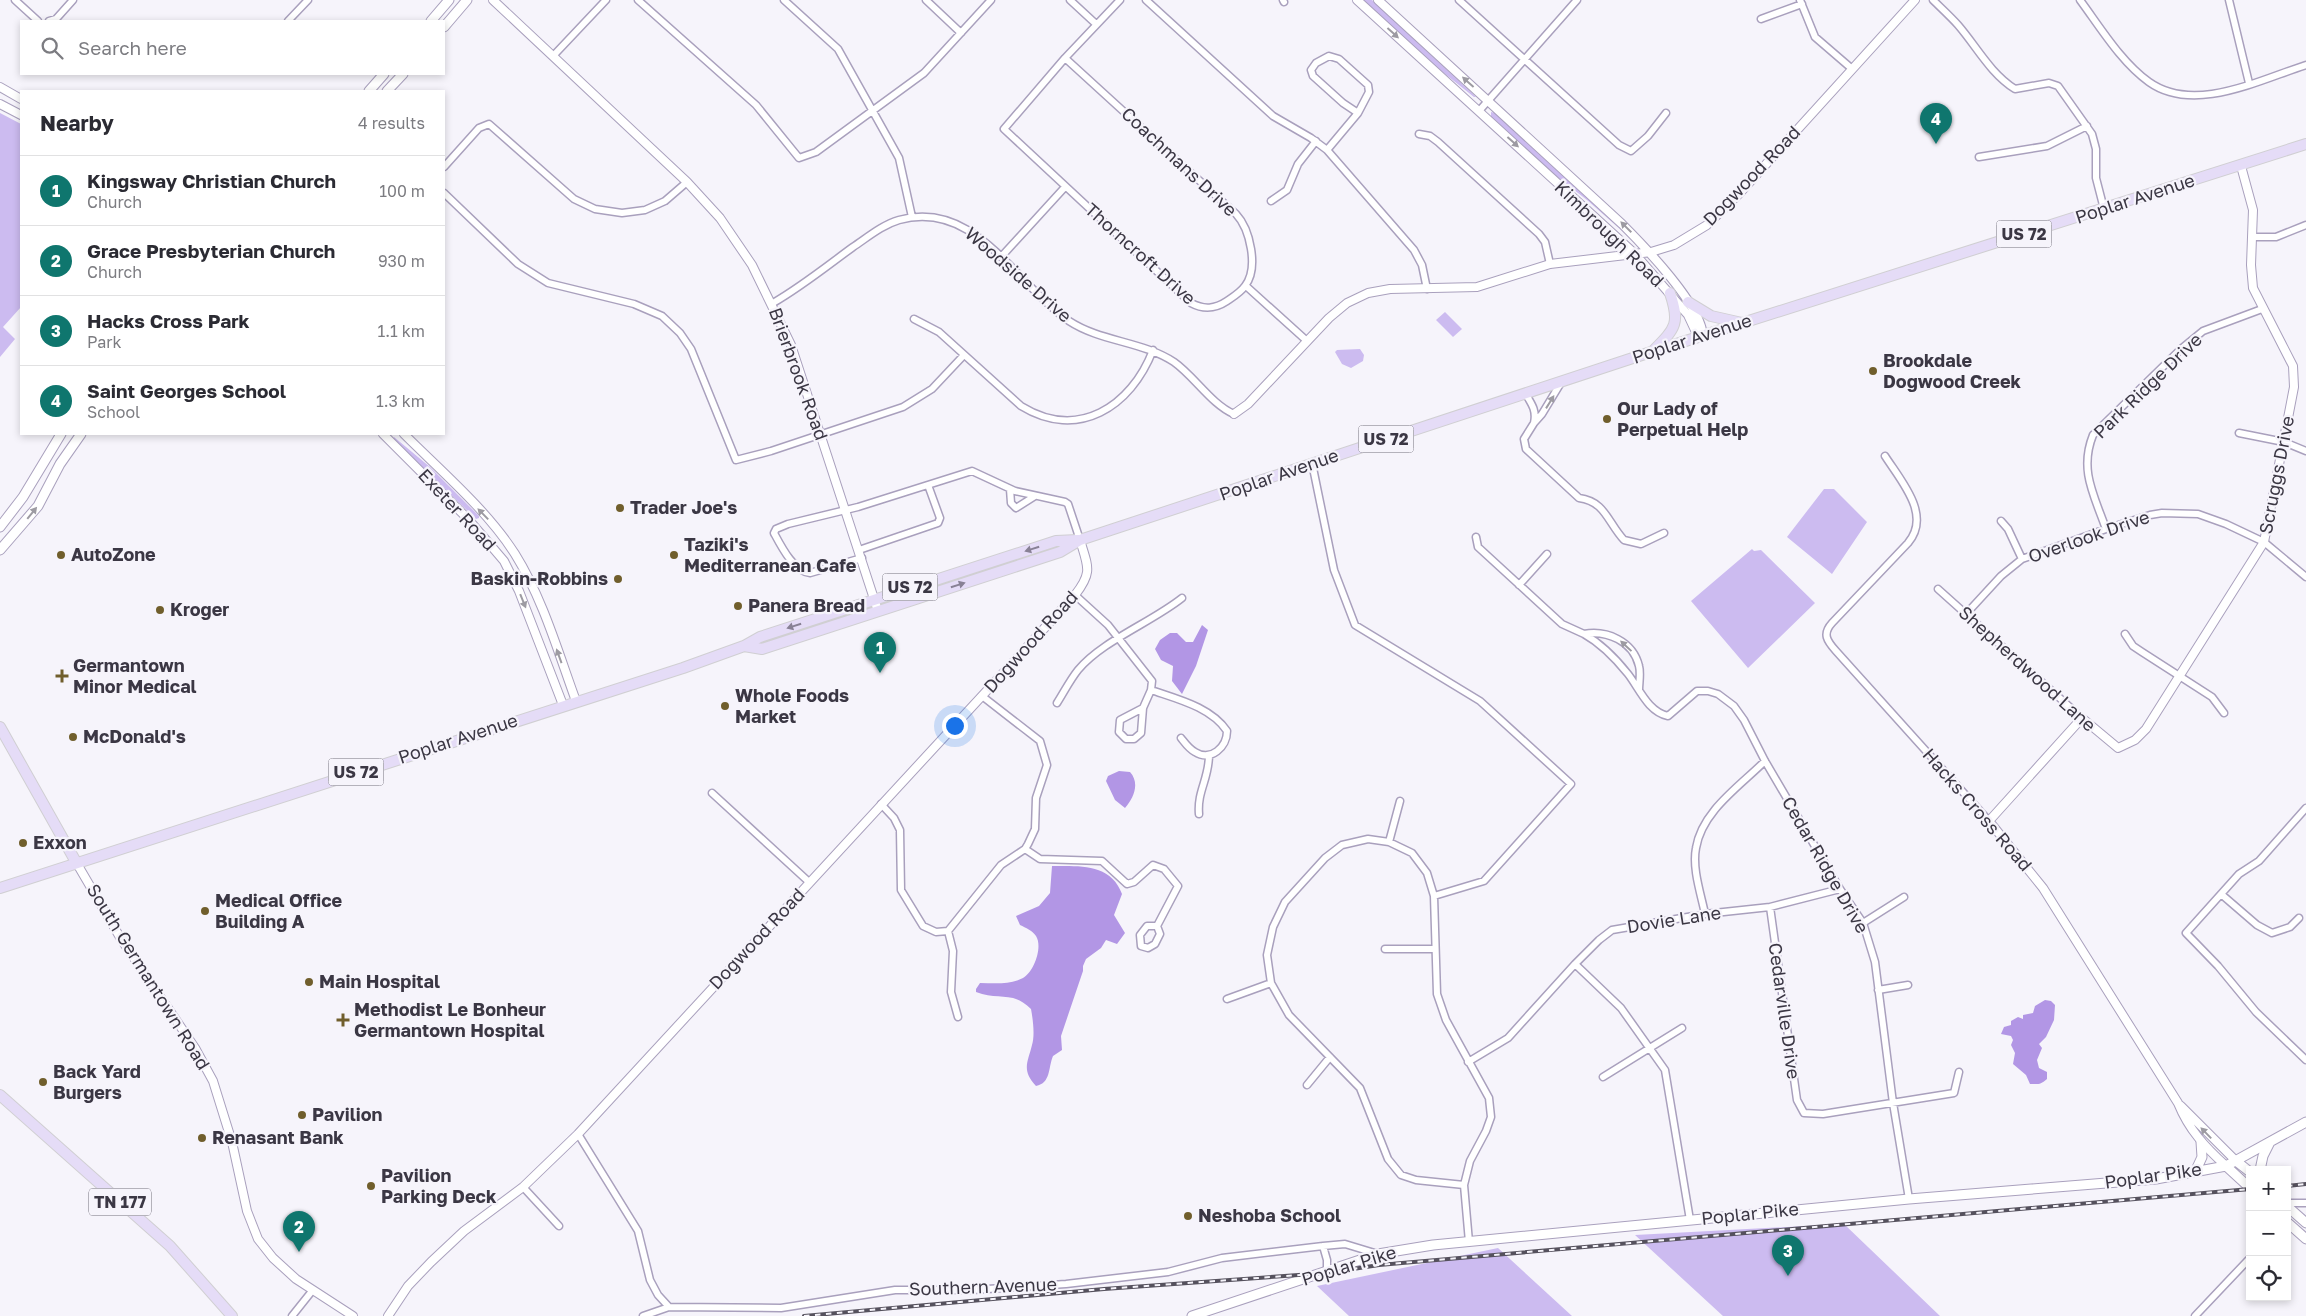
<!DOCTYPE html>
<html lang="en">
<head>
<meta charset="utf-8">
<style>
  :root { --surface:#fff; --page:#f7f7f7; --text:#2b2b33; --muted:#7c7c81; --line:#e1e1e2; --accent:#0f766e }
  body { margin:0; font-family:"Golos Text",sans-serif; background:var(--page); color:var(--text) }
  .controls { position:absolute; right:15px; bottom:15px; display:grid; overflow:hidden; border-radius:0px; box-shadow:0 2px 8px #0003 }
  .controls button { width:45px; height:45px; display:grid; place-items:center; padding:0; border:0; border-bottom:1px solid var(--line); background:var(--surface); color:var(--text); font:25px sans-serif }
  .you { position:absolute; left:954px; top:725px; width:18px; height:18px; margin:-12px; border:4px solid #fff; border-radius:50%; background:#1a73e8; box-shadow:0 0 0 8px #1a73e833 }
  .badge { display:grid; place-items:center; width:32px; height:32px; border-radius:50%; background:var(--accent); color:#fff; font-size:16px; font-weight:700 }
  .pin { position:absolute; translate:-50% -41px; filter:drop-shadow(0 1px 2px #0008) }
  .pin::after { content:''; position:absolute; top:26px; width:18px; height:15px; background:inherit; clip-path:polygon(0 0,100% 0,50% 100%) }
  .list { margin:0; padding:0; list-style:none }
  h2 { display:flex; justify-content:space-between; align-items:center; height:65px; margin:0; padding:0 20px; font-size:21px }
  h2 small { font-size:16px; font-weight:400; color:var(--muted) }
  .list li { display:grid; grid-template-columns:32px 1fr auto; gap:15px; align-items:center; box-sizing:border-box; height:70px; padding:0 20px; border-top:1px solid var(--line) }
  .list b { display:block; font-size:19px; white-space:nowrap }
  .list p { margin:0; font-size:16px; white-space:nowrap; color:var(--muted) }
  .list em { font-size:16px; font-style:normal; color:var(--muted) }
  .icon { flex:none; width:28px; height:28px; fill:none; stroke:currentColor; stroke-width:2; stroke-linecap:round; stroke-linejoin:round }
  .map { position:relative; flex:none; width:2306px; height:1316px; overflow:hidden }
  .search { position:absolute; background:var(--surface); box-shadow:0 2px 8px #0003; left:20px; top:20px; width:425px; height:55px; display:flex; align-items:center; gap:12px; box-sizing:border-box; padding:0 18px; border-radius:0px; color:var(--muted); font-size:19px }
  .panel { position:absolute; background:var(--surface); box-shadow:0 2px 8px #0003; left:20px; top:90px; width:425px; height:345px; border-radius:0px }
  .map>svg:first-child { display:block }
  .green { fill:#ccbbf0 }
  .water { fill:#b296e5 }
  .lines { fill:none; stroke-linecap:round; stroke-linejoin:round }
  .minor-casing { stroke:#a9a0bd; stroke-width:9 }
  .tertiary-casing { stroke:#a9a0bd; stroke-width:10 }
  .secondary-casing { stroke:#a9a0bd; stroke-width:11 }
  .primary-casing { stroke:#d0cfd2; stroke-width:12 }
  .minor { stroke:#fff; stroke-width:6 }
  .tertiary { stroke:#fff; stroke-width:8 }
  .secondary { stroke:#fff; stroke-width:9 }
  .primary { stroke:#e5dcf7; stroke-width:10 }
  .rail-casing { stroke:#55515d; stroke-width:4 }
  .rail { stroke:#f6f4fb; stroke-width:2; stroke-dasharray:5.5; stroke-linecap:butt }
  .oneway { fill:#9d9ba2 }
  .oneway2 { fill:#888195 }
  .poi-dot { fill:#705e2c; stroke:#f6f4fb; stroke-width:2 }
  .labels { text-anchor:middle; stroke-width:4.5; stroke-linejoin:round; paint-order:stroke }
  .shield { fill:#f6f4fb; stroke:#73707b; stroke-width:1 }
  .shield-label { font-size:16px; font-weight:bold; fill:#3b3744 }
  .street-label { font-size:18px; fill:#3b3744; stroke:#f6f4fb }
  .poi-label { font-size:18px; font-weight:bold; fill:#3b3744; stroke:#f6f4fb; text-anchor:start }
</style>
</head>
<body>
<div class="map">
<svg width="2306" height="1316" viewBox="0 0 2306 1316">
  <rect width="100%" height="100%" fill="#f6f4fb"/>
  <!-- green -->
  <path class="green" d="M1363,0H1372L1476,97H1474L1430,62Z
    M1491,112L1495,113L1629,237L1587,200L1542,165L1491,117Z
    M0,113L21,124V307L3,327L15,339L0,357Z
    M1445,312L1462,329L1453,337L1436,320Z
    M1360,349L1364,355L1363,361L1351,368L1342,364L1335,352L1337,350Z
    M394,437L430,467L479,516V518L476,519L393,439Z
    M1824,489H1834L1867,522L1832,574L1787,537Z
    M1752,549L1754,551L1761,550L1815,603L1748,668L1691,601Z
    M1844,1224L1940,1316H1723L1635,1235Z
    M1498,1248L1572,1316H1349L1317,1286Z"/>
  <!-- water -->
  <path class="water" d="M1202,625L1208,630L1196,666L1182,694L1172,681L1173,666L1161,660L1155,649L1160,640L1170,633H1177L1186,642H1193Z
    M1119,771L1130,772C1140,783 1134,798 1125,808L1115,800L1106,781L1108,776Z
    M1052,866C1078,866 1111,863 1122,894L1114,915L1125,933L1117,944L1106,940L1101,948L1086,959L1083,966V971L1061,1036L1062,1050L1053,1056C1048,1068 1051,1083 1036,1086C1021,1070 1028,1062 1032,1045C1035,1035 1033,1020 1031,1009C1012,990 998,1001 976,992V989L980,983C994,983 1010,985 1023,978C1034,972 1043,947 1036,936C1032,930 1026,928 1020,925L1016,916L1039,906L1050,893Z
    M2045,1000L2051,1001L2055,1005L2054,1020L2046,1037L2039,1044L2042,1048L2037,1060L2039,1068L2047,1072V1079C2040,1085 2039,1084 2030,1084L2026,1075L2013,1064L2015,1053L2011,1045L2013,1040L2011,1036L2001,1034L2004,1027L2011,1025V1021L2018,1017L2023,1019V1015L2033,1013L2035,1006Z"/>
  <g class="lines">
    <defs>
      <path id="minor" d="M15,0L38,21
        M638,0L756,105L799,158L816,152L924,73L991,0
        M784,0L838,49L899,158L912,217
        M926,0L961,33
        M1070,0L1096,24
        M1146,0L1273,116L1311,138L1327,150L1414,250L1422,265L1427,289
        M1283,0L1284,2
        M1459,0L1619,145L1631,151L1648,136L1666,113
        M1800,0L1815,37L1851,68
        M1933,0C1941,8 1950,16 1958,25C1977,47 1990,73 2015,89L2049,83L2058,86L2092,134L2096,149V178L2104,209
        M2080,0C2100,27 2121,62 2149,82C2194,114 2259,80 2306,65
        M2229,0L2249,83
        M1761,19L1802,4
        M49,21L56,19L73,0
        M288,21L308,0
        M554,55L606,0
        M1065,58L1236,214C1250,229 1259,268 1245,286C1241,292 1233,297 1227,301C1215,309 1204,310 1191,303L1004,129L1065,58L1120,0
        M1479,111L1577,0
        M1419,134L1430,136L1438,142L1539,234L1545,242L1550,264
        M1327,150L1358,113L1369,92L1368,85L1339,59L1329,56L1316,63L1311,70L1313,76L1343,103L1358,113
        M1979,157L2047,146L2087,126
        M444,167L479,128L489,124L574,199L595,209L622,213L645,210L665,201L687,182
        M444,193L518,264L548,283L634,304L662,316L680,333L691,349L736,460L771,451L903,407L932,389L964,355
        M1271,201L1287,190L1298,164L1316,141
        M2253,237H2276L2306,225
        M1001,257L1065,187
        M1246,286L1307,341
        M773,303C801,287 827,266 853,247C868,237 882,225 899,220C976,199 1015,284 1069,321C1101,342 1142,341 1174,362C1194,376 1212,405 1234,414
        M914,319L939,332L1021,406C1078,441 1131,407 1153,350
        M1525,393C1531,403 1537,410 1534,423L1542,414L1562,381
        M1534,423L1524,439L1526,449L1579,498C1605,501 1608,523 1624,540L1641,544L1664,533
        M2239,433L2284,442L2306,451
        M1885,456C1901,481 1932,515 1908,543L1832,623C1822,634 1827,641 1836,651L1989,821
        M1312,463L1334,570L1355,625L1480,701L1571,784L1484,881L1434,896
        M1010,489L1011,503L1016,508L1035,496
        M2001,521L2008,529L2022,559
        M2106,529C2094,495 2079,470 2093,435L2181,349L2203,331L2262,309
        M1476,537L1478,547L1562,624L1584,634
        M859,550L938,523L940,518L928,485
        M862,558L810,573C794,572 781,546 774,533L776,529L788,524L858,507L972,471L1015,491L1065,502L1068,504L1080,540
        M1519,585L1547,554
        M1938,589L2082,718
        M1075,595L1108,625L1152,681L1151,690L1143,708L1120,720L1119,732L1126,739H1134L1141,733L1143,708
        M1966,614L2001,576L2022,559L2106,529L2150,515L2162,513L2198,514L2226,524L2264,542L2306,577
        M2125,634L2133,646L2142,652L2212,697L2224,713
        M1151,690C1177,699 1211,707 1227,731C1227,747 1211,762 1195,752C1189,749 1185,743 1181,738
        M1639,690C1639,683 1641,673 1639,666C1633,641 1607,630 1584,634C1600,643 1616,659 1628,674C1639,688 1648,712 1668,716L1697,691H1708L1718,694L1734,706L1744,720L1765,761L1840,889L1863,923L1875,962L1893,1103L1909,1199
        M1057,703C1064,692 1070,680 1078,670C1102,641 1152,622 1182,598
        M712,793L809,882
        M881,804L894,818L900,830L901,890L923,926L936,932L948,931L1001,865L1025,849L1028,844L1035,829L1036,798L1047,765L1040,741L982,696
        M2306,808L2259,861L2239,874L2186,933L2218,966L2256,1012L2306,1060
        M1199,814C1197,791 1209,779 1209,755
        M1389,842L1400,801
        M1025,849L1040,859L1102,861L1127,884L1134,882L1153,865L1164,869L1178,886L1157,926H1147L1140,935L1141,946L1148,948L1155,944L1160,934L1157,926
        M2221,894L2257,925L2272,933L2290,927L2299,918
        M1770,907L1797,1100L1804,1113L1823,1114L1954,1093L1959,1072
        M1705,914C1701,894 1692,869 1696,848C1702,811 1740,786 1765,761
        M1863,923L1904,897
        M948,931L953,951L951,992L958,1017
        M1385,949H1435
        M1575,964L1621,1008L1665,1070L1690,1220
        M1878,990L1908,985
        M1227,999L1271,983
        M1468,1062L1508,1038L1575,964L1599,940L1612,930L1705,914L1770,907L1840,889
        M1603,1077L1682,1028
        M1307,1085L1330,1057
        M578,1134L638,1231L650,1280L658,1295L669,1307
        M1464,1185L1416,1180L1401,1175L1388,1159L1360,1088L1289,1015L1271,983L1267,955L1273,927L1285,902L1325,858L1342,845L1368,839L1389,842L1412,853L1427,873L1434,896L1437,994L1446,1020L1489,1098L1491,1117L1486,1131L1470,1161L1464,1185L1469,1242
        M523,1187L559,1226
        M2287,1203H2306
        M1323,1246L1327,1260V1273
        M292,1316L312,1291
        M643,1316L669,1307L781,1308L895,1290H972L1066,1284L1168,1272L1222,1258L1323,1246L1345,1244L1378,1254
        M2195,1316L2250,1258"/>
      <path id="tertiary" d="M493,0L687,182L720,218L752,265L791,345L878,611
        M1357,0L1635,254L1688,315L1695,330L1703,337
        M1378,0L1622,224C1644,246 1703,307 1703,337
        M0,87L21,99
        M0,104L21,115
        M1234,414L1248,404L1329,318L1347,303L1368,293L1390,289L1477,287L1550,264L1651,252L1674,245L1707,225L1739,194L1915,0
        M383,434L469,520L504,561L519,591L563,705
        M404,434C441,471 487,510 515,554C543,599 558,652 576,701
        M76,862L121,939L195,1048L213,1081L232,1142L247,1211L258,1239L273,1258L296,1279L353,1316
        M2181,1106L2236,1161
        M2226,1166C2205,1147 2189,1130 2178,1103L2043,888L1989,821L2082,718L2118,748L2135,740L2146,729L2264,542L2294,387L2293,366L2253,288L2251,265L2253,210L2241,166
        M388,1316L408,1286L431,1262L464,1231L523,1187L578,1134L1075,595C1093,572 1088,567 1080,540"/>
      <path id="secondary" d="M431,21L449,0
        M444,27L467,0
        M369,91L384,74
        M387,91L403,74
        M0,527L23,497L61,434
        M0,550L38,506L60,464L81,434
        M2236,1161L2250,1172
        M2226,1166L2250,1188
        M2196,1170L2202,1157L2201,1142
        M2260,1170L2263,1156L2270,1142
        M2287,1206L2306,1223
        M2287,1222L2306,1239
        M1192,1316L1378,1254L1433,1245L1909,1199L2156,1179L2226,1166L2306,1122"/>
      <path id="primary" d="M1688,302L1711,316L1742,323
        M1654,350C1676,328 1680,323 1670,293
        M744,646L762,649L1060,552L1080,540L1651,352L2306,144
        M0,727L76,862
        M0,888L683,668L744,646L760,637L1056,541L1078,540
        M0,1095L170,1246L232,1316"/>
    </defs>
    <!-- minor casing -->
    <use href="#minor" class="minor-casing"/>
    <!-- tertiary casing -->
    <use href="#tertiary" class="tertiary-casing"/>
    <!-- secondary casing -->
    <use href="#secondary" class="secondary-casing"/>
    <!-- primary casing -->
    <use href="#primary" class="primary-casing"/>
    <!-- minor -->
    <use href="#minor" class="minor"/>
    <!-- tertiary -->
    <use href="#tertiary" class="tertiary"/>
    <!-- secondary -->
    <use href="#secondary" class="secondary"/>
    <!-- primary -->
    <use href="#primary" class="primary"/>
    <defs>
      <path id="rail" d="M2287,1186L2306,1184
        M804,1316L1104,1289L1327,1273L1379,1265L2250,1189"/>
    </defs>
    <!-- rail casing -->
    <use href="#rail" class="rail-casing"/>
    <!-- rail -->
    <use href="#rail" class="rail"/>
  </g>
  <!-- one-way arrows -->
  <defs><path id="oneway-solid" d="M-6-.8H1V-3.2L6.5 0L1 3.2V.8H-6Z" transform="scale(1.25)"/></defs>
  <g class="oneway">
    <use href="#oneway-solid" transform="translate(1393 33) rotate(42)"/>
    <use href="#oneway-solid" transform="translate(1468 82) rotate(-138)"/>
    <use href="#oneway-solid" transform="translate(1513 142) rotate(42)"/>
    <use href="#oneway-solid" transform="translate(1626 227) rotate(-135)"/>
    <use href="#oneway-solid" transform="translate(1550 402) rotate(-58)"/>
    <use href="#oneway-solid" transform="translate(32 513) rotate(-51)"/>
    <use href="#oneway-solid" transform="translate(483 514) rotate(-134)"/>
    <use href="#oneway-solid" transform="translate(523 601) rotate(68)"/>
    <use href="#oneway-solid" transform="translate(1626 646) rotate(-137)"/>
    <use href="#oneway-solid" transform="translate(559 656) rotate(-110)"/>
    <use href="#oneway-solid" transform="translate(2206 1133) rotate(-134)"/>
  </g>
  <g class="oneway2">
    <use href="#oneway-solid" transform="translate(1032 549) rotate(163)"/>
    <use href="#oneway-solid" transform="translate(958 585) rotate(-18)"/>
    <use href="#oneway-solid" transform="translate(794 626) rotate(162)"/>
  </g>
  <!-- markers -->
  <g class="poi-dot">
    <circle cx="1873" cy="371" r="5"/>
    <circle cx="1607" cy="419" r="5"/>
    <circle cx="620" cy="508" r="5"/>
    <circle cx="61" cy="555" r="5"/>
    <circle cx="674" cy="555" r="5"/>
    <circle cx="618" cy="579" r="5"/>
    <circle cx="738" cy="606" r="5"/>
    <circle cx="160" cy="610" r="5"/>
    <path d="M59.5 668.5h5v5h5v5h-5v5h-5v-5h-5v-5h5z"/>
    <circle cx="725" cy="706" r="5"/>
    <circle cx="73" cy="737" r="5"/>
    <circle cx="23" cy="843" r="5"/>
    <circle cx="205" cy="911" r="5"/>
    <circle cx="309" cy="982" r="5"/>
    <path d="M340.5 1012.5h5v5h5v5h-5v5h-5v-5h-5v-5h5z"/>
    <circle cx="43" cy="1082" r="5"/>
    <circle cx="302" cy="1115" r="5"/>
    <circle cx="202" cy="1138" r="5"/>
    <circle cx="371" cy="1186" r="5"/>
    <circle cx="1188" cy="1216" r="5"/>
  </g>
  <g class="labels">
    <!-- shield labels -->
    <g class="shield">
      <rect x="1996.5" y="220.5" width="55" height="27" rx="4"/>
      <rect x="1358.5" y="425.5" width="55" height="27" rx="4"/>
      <rect x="882.5" y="573.5" width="55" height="27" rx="4"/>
      <rect x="328.5" y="758.5" width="55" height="27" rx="4"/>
      <rect x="89" y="1188.5" width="62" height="27" rx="4"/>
    </g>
    <g class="shield-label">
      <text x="2024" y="240">US 72</text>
      <text x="1386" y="445">US 72</text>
      <text x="910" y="593">US 72</text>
      <text x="356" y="778">US 72</text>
      <text x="120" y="1208">TN 177</text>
    </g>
    <!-- street labels -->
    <g class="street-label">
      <text transform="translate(1179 162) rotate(43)" y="6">Coachmans Drive</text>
      <text transform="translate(1752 176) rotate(-46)" y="6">Dogwood Road</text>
      <text transform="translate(2135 199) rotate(-18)" y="6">Poplar Avenue</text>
      <text transform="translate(1609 234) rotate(44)" y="6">Kimbrough Road</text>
      <text transform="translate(1140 254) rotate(42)" y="6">Thorncroft Drive</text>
      <text transform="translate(1018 275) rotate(41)" y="6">Woodside Drive</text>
      <text transform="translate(1692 339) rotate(-18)" y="6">Poplar Avenue</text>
      <text transform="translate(798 374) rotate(70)" y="6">Brierbrook Road</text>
      <text transform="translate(2148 386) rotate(-44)" y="6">Park Ridge Drive</text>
      <text transform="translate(1279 475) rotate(-19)" y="6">Poplar Avenue</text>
      <text transform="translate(2277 475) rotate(-79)" y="6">Scruggs Drive</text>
      <text transform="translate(457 510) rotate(47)" y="6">Exeter Road</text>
      <text transform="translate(2089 537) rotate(-19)" y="6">Overlook Drive</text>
      <text transform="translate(1031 642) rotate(-48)" y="6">Dogwood Road</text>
      <text transform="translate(2027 669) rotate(42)" y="6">Shepherdwood Lane</text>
      <text transform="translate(458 739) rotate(-18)" y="6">Poplar Avenue</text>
      <text transform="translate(1977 810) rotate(49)" y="6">Hacks Cross Road</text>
      <text transform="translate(1825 865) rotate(60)" y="6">Cedar Ridge Drive</text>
      <text transform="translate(1674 920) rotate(-9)" y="6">Dovie Lane</text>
      <text transform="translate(757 939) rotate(-47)" y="6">Dogwood Road</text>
      <text transform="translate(148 977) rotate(58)" y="6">South Germantown Road</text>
      <text transform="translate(1784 1011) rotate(82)" y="6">Cedarville Drive</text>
      <text transform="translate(2153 1176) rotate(-8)" y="6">Poplar Pike</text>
      <text transform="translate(1750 1214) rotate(-6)" y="6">Poplar Pike</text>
      <text transform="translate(1349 1266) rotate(-17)" y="6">Poplar Pike</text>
      <text transform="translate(983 1287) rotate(-2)" y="6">Southern Avenue</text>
    </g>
    <!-- poi labels -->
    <g class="poi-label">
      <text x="1883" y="367">Brookdale<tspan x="1883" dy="21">Dogwood Creek</tspan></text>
      <text x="1617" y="415">Our Lady of<tspan x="1617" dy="21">Perpetual Help</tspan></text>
      <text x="630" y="514">Trader Joe's</text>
      <text x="684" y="551">Taziki's<tspan x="684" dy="21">Mediterranean Cafe</tspan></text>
      <text x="71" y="561">AutoZone</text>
      <text x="608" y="585" text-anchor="end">Baskin-Robbins</text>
      <text x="748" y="612">Panera Bread</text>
      <text x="170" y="616">Kroger</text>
      <text x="73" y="672">Germantown<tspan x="73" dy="21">Minor Medical</tspan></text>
      <text x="735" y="702">Whole Foods<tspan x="735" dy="21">Market</tspan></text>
      <text x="83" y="743">McDonald's</text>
      <text x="33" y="849">Exxon</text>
      <text x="215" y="907">Medical Office<tspan x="215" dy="21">Building A</tspan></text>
      <text x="319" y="988">Main Hospital</text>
      <text x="354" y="1016">Methodist Le Bonheur<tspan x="354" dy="21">Germantown Hospital</tspan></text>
      <text x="53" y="1078">Back Yard<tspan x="53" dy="21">Burgers</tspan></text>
      <text x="312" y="1121">Pavilion</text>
      <text x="212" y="1144">Renasant Bank</text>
      <text x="381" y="1182">Pavilion<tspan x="381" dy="21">Parking Deck</tspan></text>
      <text x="1198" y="1222">Neshoba School</text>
    </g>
  </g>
</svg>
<div class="controls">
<button>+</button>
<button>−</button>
<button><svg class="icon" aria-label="locate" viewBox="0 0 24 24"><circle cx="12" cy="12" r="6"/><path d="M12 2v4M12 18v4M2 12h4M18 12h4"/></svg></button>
</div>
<div class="you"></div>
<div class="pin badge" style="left:880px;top:673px">1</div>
<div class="pin badge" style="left:299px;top:1252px">2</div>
<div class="pin badge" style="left:1788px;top:1276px">3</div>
<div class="pin badge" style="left:1936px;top:144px">4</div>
<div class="search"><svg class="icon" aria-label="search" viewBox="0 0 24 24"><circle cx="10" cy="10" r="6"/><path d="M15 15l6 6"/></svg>Search here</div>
<section class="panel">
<h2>Nearby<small>4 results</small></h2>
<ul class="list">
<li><span class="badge">1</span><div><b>Kingsway Christian Church</b><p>Church</p></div><em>100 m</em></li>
<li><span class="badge">2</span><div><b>Grace Presbyterian Church</b><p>Church</p></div><em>930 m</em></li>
<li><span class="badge">3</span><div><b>Hacks Cross Park</b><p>Park</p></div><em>1.1 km</em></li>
<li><span class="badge">4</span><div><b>Saint Georges School</b><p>School</p></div><em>1.3 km</em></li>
</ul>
</section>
</div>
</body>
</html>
